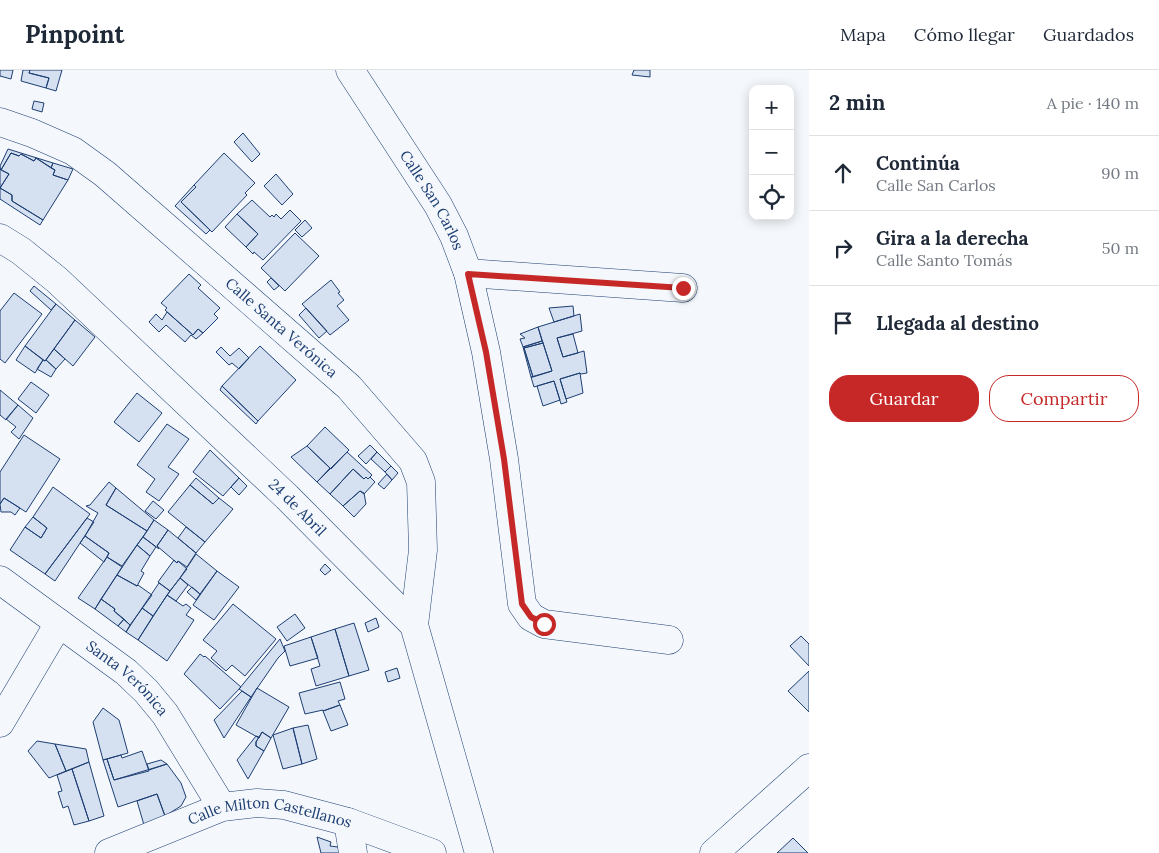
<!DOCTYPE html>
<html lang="es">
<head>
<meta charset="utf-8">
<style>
  :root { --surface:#fff; --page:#f2f2f3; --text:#1f2937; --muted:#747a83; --line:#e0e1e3; --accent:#c62828 }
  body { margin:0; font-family:Lora,serif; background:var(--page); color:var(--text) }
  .controls { position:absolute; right:15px; top:15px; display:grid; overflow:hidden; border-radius:10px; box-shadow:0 2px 12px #0003 }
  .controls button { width:45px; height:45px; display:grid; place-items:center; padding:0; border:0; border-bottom:1px solid var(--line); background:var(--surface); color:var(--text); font:25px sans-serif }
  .stop { position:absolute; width:15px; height:15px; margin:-11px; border:4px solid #c62828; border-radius:50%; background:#fff }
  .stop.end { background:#c62828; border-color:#fff; box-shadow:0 1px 5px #0008 }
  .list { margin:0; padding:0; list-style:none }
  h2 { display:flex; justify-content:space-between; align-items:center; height:65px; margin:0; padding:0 20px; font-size:21px }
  h2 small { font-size:16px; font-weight:400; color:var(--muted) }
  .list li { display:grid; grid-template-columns:32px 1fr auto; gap:15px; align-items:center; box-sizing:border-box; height:75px; padding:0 20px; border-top:1px solid var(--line) }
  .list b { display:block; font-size:19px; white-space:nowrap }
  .list p { margin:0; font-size:16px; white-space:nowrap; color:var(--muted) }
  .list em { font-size:16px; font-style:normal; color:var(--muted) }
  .actions { display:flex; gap:10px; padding:15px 20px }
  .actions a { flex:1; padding:11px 0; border:1px solid var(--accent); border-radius:20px; text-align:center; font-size:18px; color:var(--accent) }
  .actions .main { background:var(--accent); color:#fff }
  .icon { flex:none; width:28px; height:28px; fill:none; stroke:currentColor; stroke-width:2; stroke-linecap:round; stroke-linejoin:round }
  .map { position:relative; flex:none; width:809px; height:783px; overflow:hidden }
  header { display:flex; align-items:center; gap:30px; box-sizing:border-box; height:70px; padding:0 25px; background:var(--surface); border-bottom:1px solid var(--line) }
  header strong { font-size:24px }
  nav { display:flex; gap:28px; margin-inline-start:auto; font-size:18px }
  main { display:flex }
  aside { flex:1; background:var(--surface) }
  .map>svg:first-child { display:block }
  .building { fill:#d5e0f0; stroke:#1d3f73 }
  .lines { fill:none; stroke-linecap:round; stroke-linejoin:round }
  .minor-casing { stroke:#1d3f73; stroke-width:29 }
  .minor { stroke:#f4f7fb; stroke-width:28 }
  .route { stroke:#c62828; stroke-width:6 }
  .labels { text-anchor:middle; stroke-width:4; stroke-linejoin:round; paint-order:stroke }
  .street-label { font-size:15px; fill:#1d3f73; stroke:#f4f7fb }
</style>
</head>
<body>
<header>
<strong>Pinpoint</strong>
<nav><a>Mapa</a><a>Cómo llegar</a><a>Guardados</a></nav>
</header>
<main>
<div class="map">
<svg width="809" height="783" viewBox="0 0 809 783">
  <rect width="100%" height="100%" fill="#f4f7fb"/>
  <!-- building -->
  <path class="building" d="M0,0H13L11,9L0,6Z
    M23,0H30L29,3L49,8L46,18L21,11Z
    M30,0H62L56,21L46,18L49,8L29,3Z
    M634,0H650V7L632,5Z
    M34,31L44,33L42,42L32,39Z
    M243,63L260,84L252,92L234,72Z
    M8,79L53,93L51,98L36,88L34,91L21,84L19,86L11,83L1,100L0,96Z
    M11,83L19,86L21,84L34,91L36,88L55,100L53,105L68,110L43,150L12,131V125L0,118L9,104L1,100Z
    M224,83L255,113L245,123L247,125L212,162L181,132L196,117L194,115Z
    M53,93L73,99L68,110L53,105L55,100L51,98Z
    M0,99L9,104L0,118L12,125V131L43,150L40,155L0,129Z
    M276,104L293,124L282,135L264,116Z
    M194,115L196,117L181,132L210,160L206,164L175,136Z
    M252,130L270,147L272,145L274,147L276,144L281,149L290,140L301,151L263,190L254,182L253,184L246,177L258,164L237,144Z
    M237,144L258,164L246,177L225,157Z
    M305,150L312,158L302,167L295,160Z
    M295,163L319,186L285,221L261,198Z
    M189,204L201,215L198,218L220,238L214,244L218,248L203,263L198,259L193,265L165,240L167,238L161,233Z
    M271,208L279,216L274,220L267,212Z
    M331,210L340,222L338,223L344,230L337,236L349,250L330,265L302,234Z
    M34,216L56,234L51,240L30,221Z
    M14,223L42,244L5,293L0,289V241Z
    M56,234L75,250L45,291L25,276Z
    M573,236L574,246L554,252L549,238Z
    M306,238L327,261L319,268L299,245Z
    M167,242L193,265L198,259L203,263L196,269L191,265L185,272L166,255L159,262L149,252L156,244L162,250Z
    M580,244L582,261L557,268L563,287L584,281L587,303L581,304L580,303L560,309L567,332L561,334L554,311L534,317L531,307L552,301L538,257Z
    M75,250L95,267L73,296L54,279Z
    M538,257L542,271L523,277L520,269L525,268L520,264Z
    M573,264L578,283L563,287L557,268Z
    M542,271L543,273L524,278L533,307H531L523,277Z
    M543,273L552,301L533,307L524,278Z
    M25,276L43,290L35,303L16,290Z
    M260,276L296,310L258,351L222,316Z
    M221,277L230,286L239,278L249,288L239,299L232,293L229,295L216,282Z
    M54,279L65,289L56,299L46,290Z
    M43,290L45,291L46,290L56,299L51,307L37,299Z
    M580,303L583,323L566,329L560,309Z
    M554,311L560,330L543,336L537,316Z
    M31,312L49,325L36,343L18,329Z
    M222,316L258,351L256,354L220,320Z
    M0,320L18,335L6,350L0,345Z
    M137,323L162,343L139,372L114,352Z
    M18,335L33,348L19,369L11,362L16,357L6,349Z
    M167,354L189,369L168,397L179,404L159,431L146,422L155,409L137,395Z
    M325,357L349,380L331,399L307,376Z
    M24,365L60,389L26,442L4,428L0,434V402Z
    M370,375L377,382L366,394L358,386Z
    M307,376L330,398L317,412L291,387Z
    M210,380L239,408L223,426L193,402Z
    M347,382L372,405L368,409L366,407L364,409L353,399L330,424L317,412Z
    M377,382L391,396L385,402L371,389Z
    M391,396L398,403L392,410L385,402Z
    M353,399L364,409L366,407L368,409L370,407L375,412L364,424L360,421L343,436L330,424Z
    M387,404L392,410L384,419L378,414Z
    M196,408L219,428L213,434L190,415Z
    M239,408L247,416L239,425L231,417Z
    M109,412L116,418L106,435L147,461L122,496L107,487L109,483L85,466L98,443L86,436L90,435Z
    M190,415L213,434L219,428L233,439L205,472L168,442Z
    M53,417L90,444L45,504L10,480L25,457L41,468L47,458L33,447Z
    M116,418L154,450L147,461L106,435Z
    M360,421L364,423L366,434L354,447L343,436Z
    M4,428L20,438L15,445L11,442H1L0,434Z
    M153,431L164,440L156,449L145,441Z
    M33,447L47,458L41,468L25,457Z
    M87,448L94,452L55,511L45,504Z
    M154,450L168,460L157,476L159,479L143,467Z
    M186,457L205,472L196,483L178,468Z
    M168,460L196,483L187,497L178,491L177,493L157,476Z
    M85,466L109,483L104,492L80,473Z
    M143,467L156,477L150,486L137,475Z
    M137,475L150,486L141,501L144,503L137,516L117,505Z
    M196,484L217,501L200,524L180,508Z
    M107,487L122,497L95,539L78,528Z
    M174,490L177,493L178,491L187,499L170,521L158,512Z
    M325,494L331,500L325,505L320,500Z
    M217,501L239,517L214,550L193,535Z
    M117,505L137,516L138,515L152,525L130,555L114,541L115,539L101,529Z
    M180,508L188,515L176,531L167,525Z
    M159,513L170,521L153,546L142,538Z
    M192,517L200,524L196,530L187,522Z
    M167,525L183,536L186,534L191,538L186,545L194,550L167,591L138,570Z
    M101,529L115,539L114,541L124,549L118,556L95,539Z
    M233,534L276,569L245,606L232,595L226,601L211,588L217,581L203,570Z
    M142,538L153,546L138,570L126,562Z
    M295,544L305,558L287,571L277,557Z
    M376,548L379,557L368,562L365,553Z
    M124,549L130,555L126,562L118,556Z
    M354,553L369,600L349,606L335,559Z
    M335,559L349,606L316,616L311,599L320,596L311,567Z
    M801,566L809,574V596L790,576Z
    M311,567L318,588L290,596L284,576Z
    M280,569L285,581L278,588L251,627L239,619Z
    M200,584L204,587L205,586L241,617L220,639L184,604Z
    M397,598L400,608L388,612L385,602Z
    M809,601V642L788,621Z
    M340,612L345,629L338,631L340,635L323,641V640L305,644L299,623Z
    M257,618L289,637L271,668L262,662L259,668L236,655Z
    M242,621L251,627L224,668L214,650Z
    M340,635L348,655L331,661L323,641Z
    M103,638L119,650L128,683L103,690L93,652Z
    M308,655L317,689L302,694L293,658Z
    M293,658L302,694L283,699L273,665Z
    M262,662L271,668L264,681L256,676V672Z
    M256,666L259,667L256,672V676L264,681L248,709L237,690Z
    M37,671L55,674L66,701L49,708L28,681Z
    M55,674L86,679L89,692L66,701Z
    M142,681L149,701L114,710L107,689L121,685L122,688Z
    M107,689L114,710L167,694L181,713L186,727L181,736L165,746L157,724L118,737L103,690Z
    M161,690L167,694L149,700L147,694Z
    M89,692L104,746L89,751L72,699Z
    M72,699L89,751L74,755L68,736L63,738L58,722L62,721L57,705Z
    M157,724L165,746L144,755L137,731Z
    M317,767L331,772L330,776L338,777L342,783H321Z
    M793,768L808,783H777Z"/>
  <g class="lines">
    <defs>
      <g id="minor">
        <path id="s1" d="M350,0L438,135L454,166L468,203L486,282L504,389L522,534L531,547L544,554L669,570"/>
        <path id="s2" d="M0,52L32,63L73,81L105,104L349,317L413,391L421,412L423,480L414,555"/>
        <path id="s3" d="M0,168L21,181L57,210L287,427L414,555L479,783"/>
        <path d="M468,203L683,218"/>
        <path id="s4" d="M0,510L126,602L146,621L165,644L222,737"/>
        <path d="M0,653L59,553"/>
        <path d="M348,752L353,783"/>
        <path id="s5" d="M109,783L222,737L257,733L284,735L348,752L432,783"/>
        <path d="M714,783L809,698"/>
      </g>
    </defs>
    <!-- minor casing -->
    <use href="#minor" class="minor-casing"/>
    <!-- minor -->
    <use href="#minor" class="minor"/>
  </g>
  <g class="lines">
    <!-- route -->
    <path class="route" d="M544,554L531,547L522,534L504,389L486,282L468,204L683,218"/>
  </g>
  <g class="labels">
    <!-- street labels -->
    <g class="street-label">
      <text dy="5" stroke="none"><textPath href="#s1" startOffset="154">Calle San Carlos</textPath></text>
      <text dy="5" stroke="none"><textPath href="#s2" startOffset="352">Calle Santa Verónica</textPath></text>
      <text dy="5" stroke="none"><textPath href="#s3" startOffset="402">24 de Abril</textPath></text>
      <text dy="5" stroke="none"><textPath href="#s4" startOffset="161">Santa Verónica</textPath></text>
      <text dy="5" stroke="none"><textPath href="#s5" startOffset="170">Calle Milton Castellanos</textPath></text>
    </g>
  </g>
</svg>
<div class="controls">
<button>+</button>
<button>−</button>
<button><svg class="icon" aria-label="locate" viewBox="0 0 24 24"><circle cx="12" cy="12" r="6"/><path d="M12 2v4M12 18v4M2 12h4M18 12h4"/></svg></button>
</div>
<div class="stop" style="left:544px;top:554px"></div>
<div class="stop end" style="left:683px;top:218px"></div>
</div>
<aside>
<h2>2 min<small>A pie · 140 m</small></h2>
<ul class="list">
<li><svg class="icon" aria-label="ahead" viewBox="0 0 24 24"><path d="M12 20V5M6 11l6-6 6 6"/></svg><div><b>Continúa</b><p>Calle San Carlos</p></div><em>90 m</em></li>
<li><svg class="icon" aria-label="right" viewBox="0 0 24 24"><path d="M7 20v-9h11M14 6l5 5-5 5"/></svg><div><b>Gira a la derecha</b><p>Calle Santo Tomás</p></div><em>50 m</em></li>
<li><svg class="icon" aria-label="arrive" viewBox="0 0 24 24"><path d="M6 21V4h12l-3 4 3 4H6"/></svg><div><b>Llegada al destino</b></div></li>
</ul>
<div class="actions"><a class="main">Guardar</a><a>Compartir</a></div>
</aside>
</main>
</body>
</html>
